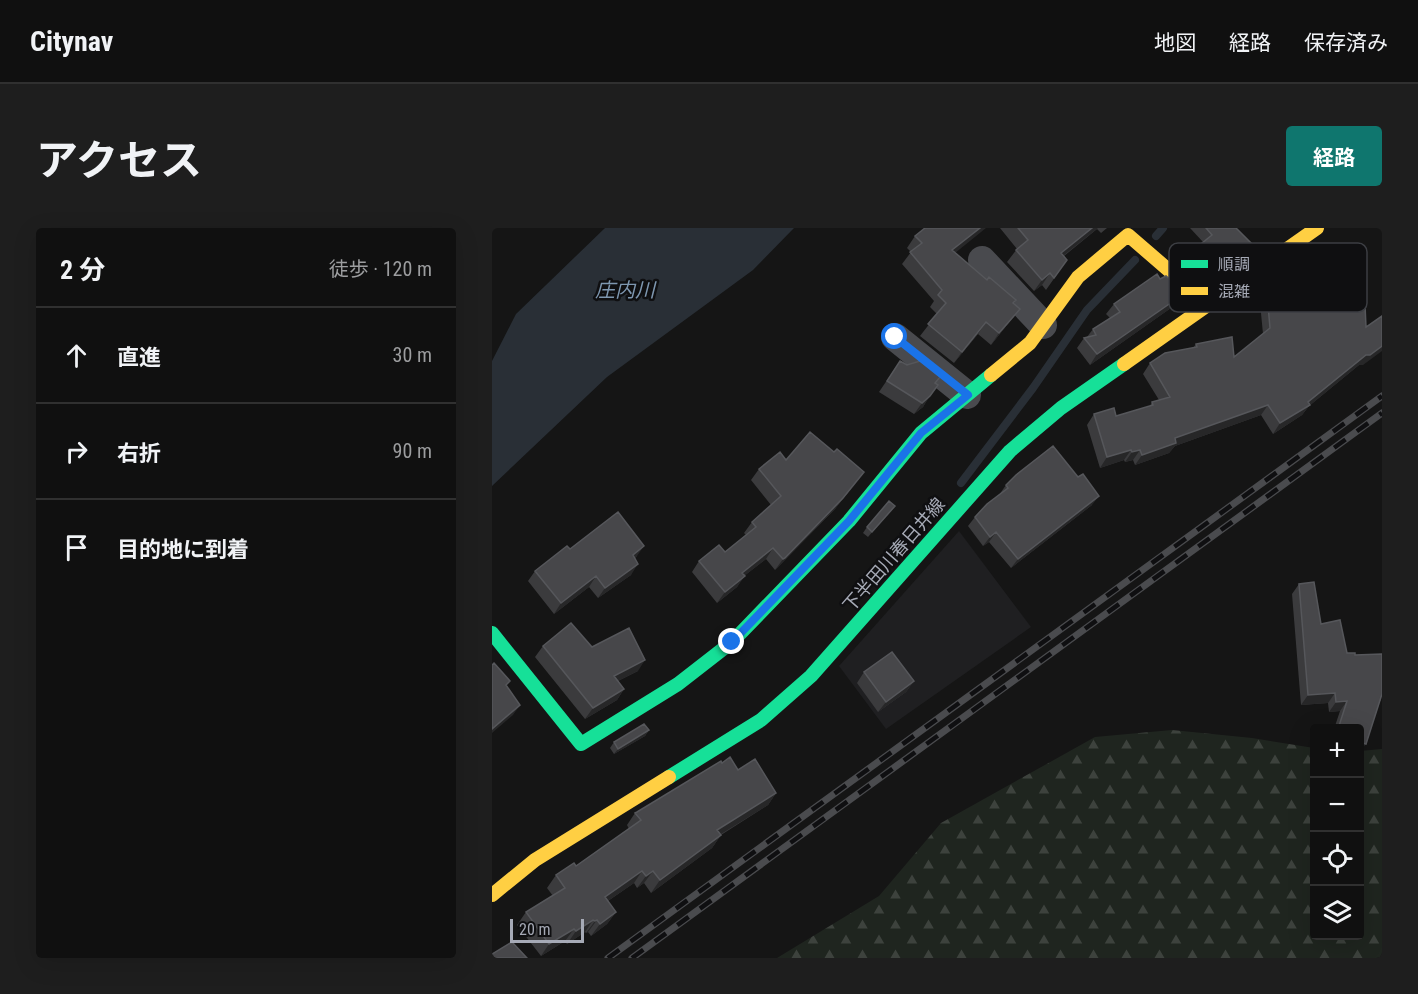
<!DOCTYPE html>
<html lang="ja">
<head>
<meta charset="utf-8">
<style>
  :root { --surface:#101010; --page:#1e1e1e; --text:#f1f3f6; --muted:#9c9d9f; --line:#303030; --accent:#0f766e }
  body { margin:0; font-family:"Roboto Condensed","Noto Sans JP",sans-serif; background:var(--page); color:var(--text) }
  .controls { position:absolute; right:18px; bottom:18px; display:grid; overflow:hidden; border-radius:6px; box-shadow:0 6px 24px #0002 }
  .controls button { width:54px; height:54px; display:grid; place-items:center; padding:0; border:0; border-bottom:2px solid var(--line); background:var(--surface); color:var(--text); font:30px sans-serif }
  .scale { position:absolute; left:18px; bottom:15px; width:74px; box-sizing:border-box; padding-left:6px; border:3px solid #a6aab6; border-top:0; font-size:16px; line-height:21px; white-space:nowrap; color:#a6aab6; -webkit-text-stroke:4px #0f0f11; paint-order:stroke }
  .stop { position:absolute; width:18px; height:18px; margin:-14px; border:4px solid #1a73e8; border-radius:50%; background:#fff }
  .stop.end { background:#1a73e8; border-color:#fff; box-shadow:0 2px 6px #0008 }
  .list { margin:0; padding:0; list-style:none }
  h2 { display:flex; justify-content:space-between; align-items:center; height:78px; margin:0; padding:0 24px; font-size:26px }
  h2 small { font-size:20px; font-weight:400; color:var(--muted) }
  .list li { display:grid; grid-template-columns:39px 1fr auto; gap:18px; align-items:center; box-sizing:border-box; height:96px; padding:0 24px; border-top:2px solid var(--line) }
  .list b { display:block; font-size:22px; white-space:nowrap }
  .list em { font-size:20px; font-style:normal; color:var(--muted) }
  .icon { flex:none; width:33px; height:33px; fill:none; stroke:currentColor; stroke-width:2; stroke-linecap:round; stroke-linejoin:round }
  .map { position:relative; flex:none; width:890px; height:730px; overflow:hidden; border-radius:6px }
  header { display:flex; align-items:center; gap:36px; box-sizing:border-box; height:84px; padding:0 30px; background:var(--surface); border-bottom:2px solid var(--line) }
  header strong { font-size:28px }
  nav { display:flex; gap:33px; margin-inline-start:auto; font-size:21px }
  .intro { display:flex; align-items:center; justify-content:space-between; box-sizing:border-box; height:144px; padding:0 36px }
  h1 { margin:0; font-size:42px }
  .button { padding:15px 27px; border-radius:6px; background:var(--accent); color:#fff; font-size:21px; font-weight:700 }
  main { display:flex; gap:36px; padding:0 36px }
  aside { flex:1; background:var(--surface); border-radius:6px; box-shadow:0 6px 24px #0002 }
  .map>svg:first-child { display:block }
  .built { fill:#1f1f21 }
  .forest { fill:url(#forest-firs) }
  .water { fill:#292f36 }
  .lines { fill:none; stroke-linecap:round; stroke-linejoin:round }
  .stream { stroke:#292f36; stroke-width:8 }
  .street { stroke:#494a4e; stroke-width:28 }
  .fast { stroke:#16e098; stroke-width:14 }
  .slow { stroke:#ffcf43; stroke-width:14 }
  .rail-casing { stroke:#4a4b4e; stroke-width:7 }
  .rail { stroke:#0f0f11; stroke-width:4.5; stroke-dasharray:14; stroke-linecap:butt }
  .wall { fill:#3b3b3d }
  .shaded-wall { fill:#272728 }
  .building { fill:#47474a; stroke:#56575b; stroke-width:1.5 }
  .route { stroke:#1a73e8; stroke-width:8 }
  .labels { text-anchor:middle; stroke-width:5; stroke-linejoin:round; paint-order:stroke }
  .street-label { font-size:18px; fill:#a6aab6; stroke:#0f0f11 }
  .water-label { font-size:20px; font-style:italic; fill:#7e97b0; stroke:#0f0f11 }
  .key { fill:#0f0f11; stroke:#3c3e43; stroke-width:1.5 }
  .key-label { font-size:16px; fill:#a6aab6 }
</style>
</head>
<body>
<header>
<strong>Citynav</strong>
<nav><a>地図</a><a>経路</a><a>保存済み</a></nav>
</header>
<div class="intro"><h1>アクセス</h1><a class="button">経路</a></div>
<main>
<aside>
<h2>2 分<small>徒歩 · 120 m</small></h2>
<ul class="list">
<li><svg class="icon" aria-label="ahead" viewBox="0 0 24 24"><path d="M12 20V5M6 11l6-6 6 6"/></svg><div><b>直進</b></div><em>30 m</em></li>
<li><svg class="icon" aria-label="right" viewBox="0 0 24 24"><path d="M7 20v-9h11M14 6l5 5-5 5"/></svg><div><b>右折</b></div><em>90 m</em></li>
<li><svg class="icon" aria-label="arrive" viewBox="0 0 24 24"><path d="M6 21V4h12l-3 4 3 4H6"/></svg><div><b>目的地に到着</b></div></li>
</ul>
</aside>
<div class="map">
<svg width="890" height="730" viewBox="0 0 890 730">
  <defs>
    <pattern id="forest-firs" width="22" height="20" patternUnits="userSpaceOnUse" patternTransform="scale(1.5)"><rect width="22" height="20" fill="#1f251f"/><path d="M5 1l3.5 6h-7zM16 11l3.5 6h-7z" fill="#3d423d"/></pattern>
  </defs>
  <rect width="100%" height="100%" fill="#151515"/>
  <!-- built -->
  <path class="built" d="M467,303L539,399L394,501L347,438Z"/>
  <!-- forest -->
  <path class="forest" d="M680,502L760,510L822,520V708H868V523L890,521V730H285L387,668L449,595L603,509Z"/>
  <!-- water -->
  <path class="water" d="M113,0H302L261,42L115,149L0,258V133L24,86Z"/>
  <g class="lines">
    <!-- stream -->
    <path class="stream" d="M664,8L671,0
      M469,255L541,160L595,82L643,32"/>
    <!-- street -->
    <path class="street" d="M490,32L551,97
      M403,109L475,167"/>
    <!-- fast -->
    <path class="fast" d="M0,405L89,516L186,456L240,414L357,293L429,205L499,147
      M177,549L269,492L319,448L518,223L569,180L632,136"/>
    <!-- slow -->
    <path class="slow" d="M632,136L825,0
      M499,147L538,115L586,49L636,7L717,77
      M0,667L43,632L177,549"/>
    <defs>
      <path id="rail" d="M116,730L890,168
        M140,730L890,185"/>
    </defs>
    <!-- rail casing -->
    <use href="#rail" class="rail-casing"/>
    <!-- rail -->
    <use href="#rail" class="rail"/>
  </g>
  <!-- wall -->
  <path class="wall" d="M508,0H615L609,5L605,1L572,28L575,32L554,62L550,57L542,63L515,34L525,21Z
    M698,0H744L761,17L754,27L717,52L716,46L702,26L711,14Z
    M423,8L463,25L495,52L524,72L522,76L519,92L499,117L486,106L462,135L428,108L445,86L438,79L442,73L410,36L419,24L415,20Z
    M774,54L845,78L871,137H867L817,178L810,187L781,206L769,187L683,218L677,225L643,237L641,232L633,234L632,232L608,240L595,197L602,186L624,188L658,178L660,174L667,172L651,146L658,135L701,120L704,116L742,129L771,106L767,64Z
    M686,75L598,137L585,120L592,110L595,109L601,101L618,90L614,86L622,76Z
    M408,133L444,156L431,179L422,186L387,164Z
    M294,232L364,254L343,281L285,340L283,342L274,331L252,348L245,359L225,375L200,344L207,333L233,324L254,307L252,305L260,294L279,277L259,252L267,241Z
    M514,257L600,277L519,340L497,314L491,318L476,298L483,289L507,267Z
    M403,278L376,309L371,305L375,299Z
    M78,321L145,328L143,330L139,347L106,370L97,359L62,386L36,353L43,343Z
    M807,356L829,396L855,425L863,427L889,473H888L867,501H842L848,483L837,484L836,475L809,477L800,366Z
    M51,418L100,419L146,443L126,453L132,461L125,472L93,491L43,429Z
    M372,444L422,453L414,464L386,484L365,455Z
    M157,502L153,508L122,526L118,520L122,514Z
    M230,535L246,542L284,565L276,577L229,607L220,620L159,665L152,655L145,660L142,655L116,673L124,684L115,696L99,708L96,704L94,705L93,704L75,716L73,713L49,728L25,697L34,684L61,668L55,660L64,647L84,638L137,601L135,597L143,585Z"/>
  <!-- shaded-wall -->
  <path class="shaded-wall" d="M488,0H494L452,34L460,22Z
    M600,0H606L561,36L569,25Z
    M761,17L754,27L717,52L724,42Z
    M558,45L550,57L542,63L550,52Z
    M693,65L686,75L598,137L605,126Z
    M528,81L519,92L499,117L507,105Z
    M494,94L486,106L462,135L470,124Z
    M890,118V123L871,137H867L817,178L810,187L781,206L788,195L874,127Z
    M438,168L431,179L422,186L430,175Z
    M776,177L769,187L683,218L677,225L643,237L650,227L683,210Z
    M639,222L632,232L608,240L615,229Z
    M648,222L641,232L633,234L640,224Z
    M372,244L343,281L283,342L291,331Z
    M607,268L600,277L519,340L526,331Z
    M504,304L497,314L491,318L498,309Z
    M152,318L145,328L134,337L141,327Z
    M281,320L274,331L242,356L250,345Z
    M146,336L139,347L106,370L113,360Z
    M104,348L97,359L62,386L69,375Z
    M253,348L245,359L225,375L233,364Z
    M153,432L146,443L114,459L122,448Z
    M422,453L414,464L386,484L394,474Z
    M132,461L125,472L93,491L101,480Z
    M843,465L836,475L809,477L816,467Z
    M855,473L848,483L837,484L844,474Z
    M28,477L21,487L0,505V501Z
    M157,502L153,508L122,526L126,521Z
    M867,514L874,516L867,525Z
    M284,565L276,577L216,614L225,602Z
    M229,607L220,620L159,665L168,652Z
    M150,643L142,655L104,681L113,669Z
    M161,643L152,655L145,660L154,648Z
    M124,684L115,696L99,708L108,696Z
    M101,692L93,704L75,716L84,703Z
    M105,692L96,704L94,705L103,693Z
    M82,701L73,713L49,728L57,716Z"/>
  <!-- building -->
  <path class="building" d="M433,0H488L460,22L495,52L497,49L524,72L521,75L528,81L507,105L494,94L470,124L436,96L454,75L446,67L450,62L418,24L430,15L423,8Z
    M526,0H600L569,25L575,32L562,50L558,45L550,52L524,22L536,12Z
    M714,0H744L761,17L724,42L723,36L709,16L720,7Z
    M843,32L845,78L873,77L874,99L890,88V118L878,127H874L816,174L818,177L788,195L776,177L683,210L684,215L650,227L648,222L640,224L639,222L615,229L602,186L622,180L624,188L661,177L660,174L678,169L658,135L673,125L705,119L704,116L740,109L742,129L778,100L774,54L798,37Z
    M665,46L668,51L674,48L693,65L605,126L592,110L604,107L601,101L628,84L622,76Z
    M408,133L415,137L428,133L448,149L443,155L446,157L438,168L430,175L395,153Z
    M318,204L342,224L345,221L372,244L351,270L293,330L291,331L281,320L250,345L253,348L233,364L207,333L227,317L233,324L264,299L260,294L289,268L267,241L288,224L294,232Z
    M561,218L586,249L591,246L607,268L526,331L504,304L498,309L483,289L495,276L516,260L514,257L524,247Z
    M397,273L403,278L380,304L375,299Z
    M126,284L152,318L141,327L146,336L113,360L104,348L69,375L43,343L75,318L78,321Z
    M822,354L829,396L848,392L855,425H863V427L890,426V466L874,516L867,514V501H846L855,473L844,474L843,465L816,467L807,356Z
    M79,395L100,419L137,400L153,432L122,448L132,461L101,480L51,418Z
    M400,424L422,453L394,474L372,444Z
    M2,435L18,453L14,457L28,477L0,501V437Z
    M152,496L157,502L126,521L122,514Z
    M238,529L246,542L263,531L284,565L225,602L229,607L168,652L161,643L154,648L150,643L113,669L124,684L108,696L105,692L103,693L101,692L84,703L82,701L57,716L34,684L73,660L64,647L82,635L84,638L149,592L143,585L145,584L229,533L230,535Z
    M20,714L35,730H0V726Z"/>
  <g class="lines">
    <!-- route -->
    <path class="route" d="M240,414L357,293L429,205L476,167L403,109"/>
  </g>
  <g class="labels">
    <!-- street labels -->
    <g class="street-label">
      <text transform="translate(402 327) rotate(-49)" y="6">下半田川春日井線</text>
    </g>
    <!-- water labels -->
    <g class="water-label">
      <text x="133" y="69">庄内川</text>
    </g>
  </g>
  <!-- legend -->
  <rect x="677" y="15" width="198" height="69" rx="9" class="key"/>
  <rect x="689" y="32" width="27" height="8" fill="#16e098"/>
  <rect x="689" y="59" width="27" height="8" fill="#ffcf43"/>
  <g class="key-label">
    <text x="726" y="42">順調</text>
    <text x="726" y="69">混雑</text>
  </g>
</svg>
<div class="controls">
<button>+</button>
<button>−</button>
<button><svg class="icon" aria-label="locate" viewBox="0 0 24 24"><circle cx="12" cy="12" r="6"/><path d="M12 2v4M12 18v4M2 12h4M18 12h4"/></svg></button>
<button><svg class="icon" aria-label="layers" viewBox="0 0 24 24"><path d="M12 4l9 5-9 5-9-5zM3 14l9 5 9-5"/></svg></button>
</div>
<div class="scale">20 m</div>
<div class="stop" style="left:403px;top:109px"></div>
<div class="stop end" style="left:240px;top:414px"></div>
</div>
</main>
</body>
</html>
